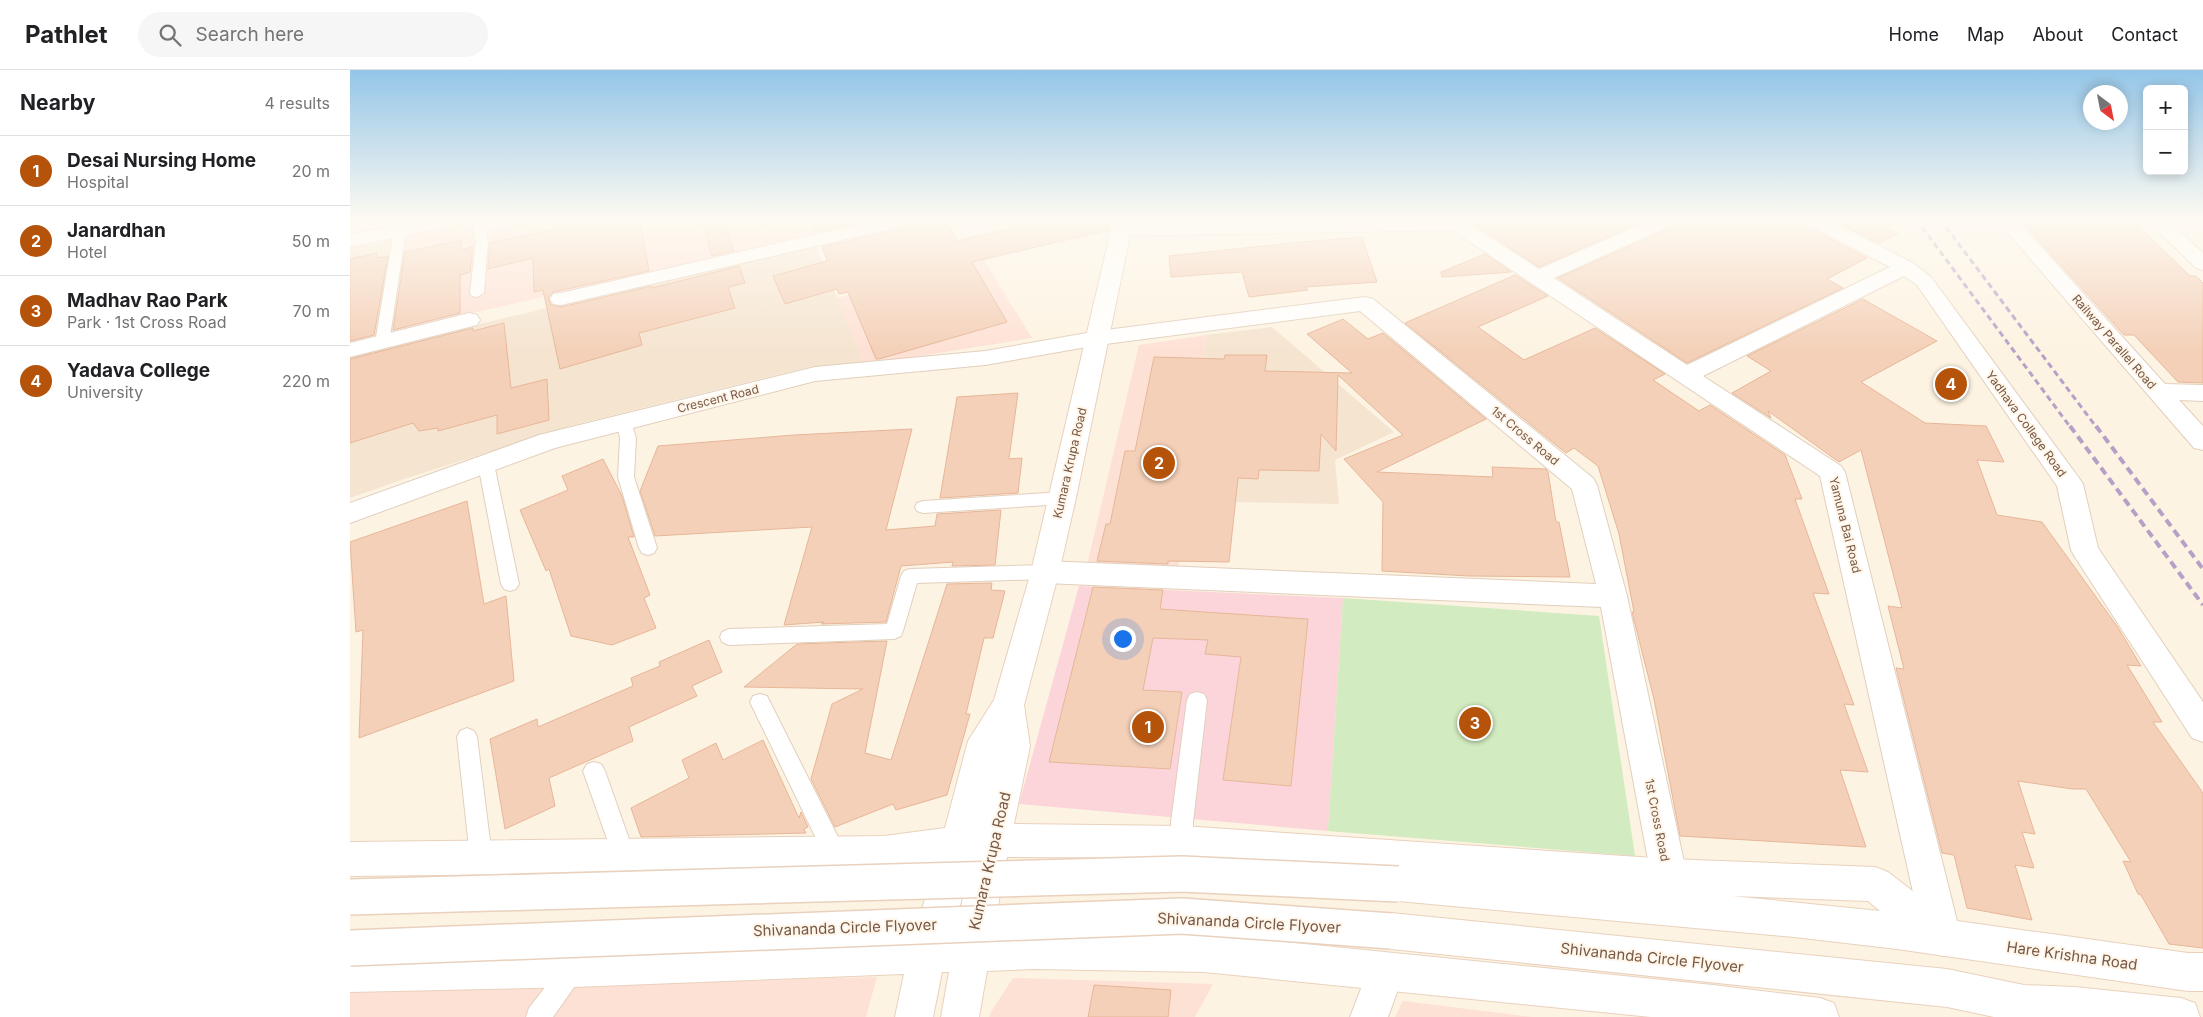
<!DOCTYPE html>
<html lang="en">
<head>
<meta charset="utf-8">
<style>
  :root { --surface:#fff; --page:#f6f6f6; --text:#202124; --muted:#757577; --line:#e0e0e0; --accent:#b45309 }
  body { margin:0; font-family:Inter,sans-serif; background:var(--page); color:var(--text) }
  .controls { position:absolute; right:15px; top:15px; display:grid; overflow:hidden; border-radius:8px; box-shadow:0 2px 12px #0003 }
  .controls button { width:45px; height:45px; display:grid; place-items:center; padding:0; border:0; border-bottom:1px solid var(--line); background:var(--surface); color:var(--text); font:25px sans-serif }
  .compass { position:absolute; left:1733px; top:15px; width:45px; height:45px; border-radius:50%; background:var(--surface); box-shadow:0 2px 12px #0003; rotate:148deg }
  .you { position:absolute; left:772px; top:568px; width:18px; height:18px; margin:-12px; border:4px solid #fff; border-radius:50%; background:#1a73e8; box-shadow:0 0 0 8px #1a73e833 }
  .badge { display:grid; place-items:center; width:32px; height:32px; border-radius:50%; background:var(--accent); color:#fff; font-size:16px; font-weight:700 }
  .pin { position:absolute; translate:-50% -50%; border:2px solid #fff; box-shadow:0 1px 5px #0006 }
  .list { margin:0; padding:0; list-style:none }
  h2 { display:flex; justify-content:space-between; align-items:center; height:65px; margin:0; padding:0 20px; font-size:21px }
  h2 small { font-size:16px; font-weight:400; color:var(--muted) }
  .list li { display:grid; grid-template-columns:32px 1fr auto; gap:15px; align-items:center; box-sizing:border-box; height:70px; padding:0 20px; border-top:1px solid var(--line) }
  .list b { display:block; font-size:19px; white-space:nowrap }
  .list p { margin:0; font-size:16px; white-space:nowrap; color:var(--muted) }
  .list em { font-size:16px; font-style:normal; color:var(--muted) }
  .icon { flex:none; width:28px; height:28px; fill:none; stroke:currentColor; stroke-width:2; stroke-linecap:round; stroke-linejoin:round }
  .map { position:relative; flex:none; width:1853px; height:947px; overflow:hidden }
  header { display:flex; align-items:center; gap:30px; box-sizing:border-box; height:70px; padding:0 25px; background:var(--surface); border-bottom:1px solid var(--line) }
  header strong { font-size:24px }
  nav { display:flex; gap:28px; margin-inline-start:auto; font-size:18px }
  .search { width:350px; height:45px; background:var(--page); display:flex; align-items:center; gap:12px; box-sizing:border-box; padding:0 18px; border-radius:28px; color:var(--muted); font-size:19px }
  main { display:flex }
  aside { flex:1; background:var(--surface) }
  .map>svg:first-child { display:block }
  .residential { fill:#f5e4d0 }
  .commercial { fill:#fee1d5 }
  .medical { fill:#fcd5da }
  .green { fill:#d2ebc0 }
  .building { fill:#f4d0b8; stroke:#e7b698 }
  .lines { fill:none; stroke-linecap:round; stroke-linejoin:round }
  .lane-casing { stroke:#e2cfbd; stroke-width:2 }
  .street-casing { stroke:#e2cfbd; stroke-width:2 }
  .secondary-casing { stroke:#e9d1bd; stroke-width:2 }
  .lane { fill:#fff; fill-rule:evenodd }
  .street { fill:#fff; fill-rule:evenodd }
  .secondary { fill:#fff; fill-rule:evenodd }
  .rail-far1 { stroke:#b5a0c7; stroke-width:3; stroke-dasharray:6 4; stroke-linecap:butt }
  .rail { stroke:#b5a0c7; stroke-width:4; stroke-dasharray:8 5; stroke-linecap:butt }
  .secondary-bridge-casing { stroke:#e9d1bd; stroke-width:38; stroke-linecap:butt }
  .secondary-bridge { stroke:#fff; stroke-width:35 }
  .labels { text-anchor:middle; stroke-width:4; stroke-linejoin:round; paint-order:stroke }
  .street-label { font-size:12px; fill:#765847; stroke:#fff6e9 }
  .near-street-label { font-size:15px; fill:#765847; stroke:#fff6e9 }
</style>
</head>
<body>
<header>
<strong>Pathlet</strong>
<div class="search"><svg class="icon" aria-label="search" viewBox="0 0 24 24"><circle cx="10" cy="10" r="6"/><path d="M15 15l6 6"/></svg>Search here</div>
<nav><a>Home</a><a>Map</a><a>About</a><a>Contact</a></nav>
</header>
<main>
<aside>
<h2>Nearby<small>4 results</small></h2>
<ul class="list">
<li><span class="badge">1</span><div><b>Desai Nursing Home</b><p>Hospital</p></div><em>20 m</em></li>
<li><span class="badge">2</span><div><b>Janardhan</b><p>Hotel</p></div><em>50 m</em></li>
<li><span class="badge">3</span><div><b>Madhav Rao Park</b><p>Park · 1st Cross Road</p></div><em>70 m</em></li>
<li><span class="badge">4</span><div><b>Yadava College</b><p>University</p></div><em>220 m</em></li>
</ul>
</aside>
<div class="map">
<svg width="1853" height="947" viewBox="0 0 1853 947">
  <rect width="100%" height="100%" fill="#fdf3e2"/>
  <!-- residential -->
  <path class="residential" d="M47,168L42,262L0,272V178Z
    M465,174L515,295L463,296L220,356L54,409L0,428V285Z
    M922,257L1044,362L985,390L989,434L836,431L856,265Z"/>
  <!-- commercial -->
  <path class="commercial" d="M137,149H528L42,262L47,168Z
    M778,149H874V150L778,154Z
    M634,190L682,268L515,295L487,228Z
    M856,265L828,501L737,495L789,275Z
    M527,907L516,947H0V920Z
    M663,908L863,914L845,947H639L641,942Z
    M1053,931L1183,947H1045Z"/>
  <!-- medical -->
  <path class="medical" d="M729,516L993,528L978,761L669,734Z"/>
  <!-- green -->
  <path class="green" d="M993,528L1249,546L1285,786L978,761Z"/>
  <!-- building -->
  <path class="building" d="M252,149H290L299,201L203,222L198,228L201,235L211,237L302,216V218L389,196L395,213L378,217L385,238L289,263L292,275L210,299L193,220L184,222L183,188L138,199L140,173Z
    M351,149H373L384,181L362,186Z
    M461,149H526L466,162Z
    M569,149H595L607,171L666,157L662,149H758L759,160L622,192L657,252L529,289H526L498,222L489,224L487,219L435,234L423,206L477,191L472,177L565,155Z
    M1116,149H1299L1189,197Z
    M1331,149H1450L1454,155L1517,188L1477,209L1493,218L1337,293L1208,208L1327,155Z
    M1480,149H1520L1548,164L1528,173Z
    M1669,149H1781L1840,206H1846L1853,213V313L1828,312L1784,265H1774Z
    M1012,167L1027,212L955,217L958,220L899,227L892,202L821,207L819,186L951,172Z
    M111,170V180L123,177L120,202L110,205V243L43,260L55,182Z
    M27,183L26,188L38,186L24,265L0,271V189Z
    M1135,184L1161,202L1092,207L1091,202Z
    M1165,205L1198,226L1128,257L1174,290L1245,258L1315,304L1303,310L1349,341L1360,335L1435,385L1452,429H1445L1479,524L1463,523L1504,635L1494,634L1518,702L1490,700L1516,777L1330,766L1304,629L1282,542H1284L1269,464L1248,396L1224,378L1216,383L1055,253Z
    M1513,229L1587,271L1511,312L1575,353L1636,356L1654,392L1627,390L1647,445L1692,452L1767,556L1791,596L1777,595L1812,652H1803L1853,723V878L1819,874L1791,825L1788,824L1773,791L1781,792L1736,719H1722L1668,711L1685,764L1672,762L1684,798L1665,795L1682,850L1617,838L1604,785L1592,783L1546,598L1554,599L1538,536L1552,538L1511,380L1489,392L1418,341L1421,348L1382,323L1421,301L1397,286Z
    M993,249L1018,269L1033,263L1136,349L1027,402L1143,407L1142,397L1196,399L1198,402L1206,452H1209L1220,507L1119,506L1032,501L1033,432L994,389L1053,365L988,305L986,381L971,364L969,401L909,400L908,409L888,408L879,492L818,491V494L747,491L756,454H760L775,381H785L804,287L874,289L875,285H917L915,301L1002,303L957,264Z
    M154,253L161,318L197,309L199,350L147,364V345L88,361V358L69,361L63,353L0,373V289L123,258V261Z
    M668,323L659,389L672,388L668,423L590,428L607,327Z
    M562,359L536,460L585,456L587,444L651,440L645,495L602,496L603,492L551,496L536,552L471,554L474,552L434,555L462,457L305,466L290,421L308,376L444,365Z
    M253,389L272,426L284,467H278L300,525L294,528L306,558L262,575L221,566L199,499L196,501L170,440L218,420L212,406Z
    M117,431L134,534L156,526L164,611L9,668L13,560L6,562L0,472Z
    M642,513L641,520L655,521L643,568H634L616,644H620L597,725L546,740L543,734L485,757L461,709L482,634L513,619L394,617L447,574L537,571L515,683L541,690L597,514Z
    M743,517L813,520L810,539L958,549L941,716L873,710L891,587L855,584L858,570L803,568L793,620L832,622L820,699L699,692Z
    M359,570L372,602L342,616L347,626L279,657L283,671L199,708L205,736L155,759L140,669L187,649L188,657L283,616L281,608L310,596L309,592Z
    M413,670L449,748L451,742L458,757L454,759L456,763L291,767L281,738L339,708L332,690L366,673L373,690Z
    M744,915L821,920L818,947H738Z"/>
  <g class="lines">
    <defs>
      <path id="lane" d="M160,149H183L181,152L136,161L138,171L134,223L127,227L122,226L120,223L126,171L123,159L125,156Z
        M330,149H342L343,154L337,158L333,157Z
        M50,156L56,160L39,273L37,276H27L25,273L44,160Z
        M274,347L280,348L286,368L284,407L307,478L304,483L298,485L292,483L289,478L268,407L270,368L266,352L268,348Z
        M136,388L142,390L144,394L169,514L166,519L160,521L154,519L151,514L128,394L130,390Z
        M713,422L719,424L721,428L719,432L713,434L573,443L567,441L565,437L567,433L573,431Z
        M695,495L701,497L704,502L701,507L695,509L567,513L553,561L551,566L544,569L379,575L372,572L370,567L372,562L379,559L537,554L551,506L554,501L560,499Z
        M847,622L854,624L857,630L843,752V772L840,779L832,782L824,779L821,772V752L837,630L840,624Z
        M410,624L417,626L493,777L496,784L493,791L485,795L477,791L400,632L403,626Z
        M117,658L124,661L127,667L142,787L139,794L131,798L123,794L120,787L107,667L110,661Z
        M244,692L251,694L255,701L285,786L282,793L274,797L266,793L263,786L233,701L237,694Z
        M224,886L232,890L236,898L232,906L203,947H176L179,938L216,890Z"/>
      <path id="street" d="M533,149H567L564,153L557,155L211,235L203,234L200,229L203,224L211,223Z
        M1112,149L1189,199L1303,149H1329L1326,153L1204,208L1337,295L1540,197L1455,153L1452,149H1477L1563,193L1581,207L1729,408L1733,414L1748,478L1853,632V672L1842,668L1725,487L1721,480L1707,416L1567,215L1554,206L1353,306L1491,396L1495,402L1611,867L1605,880L1592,886L1579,880L1573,867L1470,406L1102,160L771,166L764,164L761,160L764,156L771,154Z
        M1646,149H1666L1815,314L1853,315V331L1829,330L1853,356V380L1844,378Z
        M1796,149H1817L1853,183V200L1846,198Z
        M1819,149H1853V156L1822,153Z
        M1015,227L1023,229L1243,408L1247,415L1277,526L1337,806L1332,818L1319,823L1306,818L1301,806L1251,537L695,513L685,510L681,502L685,494L695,491L1246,514L1222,419L1010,241L748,275L635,295L465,311L205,378L0,453V433L189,365L465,297L635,281L748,261Z
        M119,243L127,245L130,250L127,255L0,287V273Z
        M1035,884L1048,890L1054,903L1038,947H1000L1022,890Z"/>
      <path id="secondary" d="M77,149H114L111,153L104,155L0,177V165Z
        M760,149H780L781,160L726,428L709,502L674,635L680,676L664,754L832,756L1319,789L1525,797L1538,802L1600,850L1838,883H1853V921H1838L1547,879L1444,867L1048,831L1035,826L1030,814L1035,803L832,788L657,787L643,863L684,861L854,864L1363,915L1470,928L1484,933L1489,947H1301L854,902L684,899L637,901L629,947H591L599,902H592L583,947H545L554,904L224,917L0,922V884L224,879L564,866L586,792L534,800L0,806V772L534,766L595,758L618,671L644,630L681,502L761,160ZM617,809L605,864L602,865ZM1382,826L1518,831L1530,841Z
        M1041,843L1597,899L1674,915L1725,917L1831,928L1845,933L1850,947H1644L1597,937L1041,879L1028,874L1023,861L1028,848Z"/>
    </defs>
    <!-- lane casing -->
    <use href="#lane" class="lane-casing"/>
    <!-- street casing -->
    <use href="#street" class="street-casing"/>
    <!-- secondary casing -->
    <use href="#secondary" class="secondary-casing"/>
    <!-- lane -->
    <use href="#lane" class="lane"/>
    <!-- street -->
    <use href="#street" class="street"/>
    <!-- secondary -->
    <use href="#secondary" class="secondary"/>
    <!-- rail-far1 -->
    <path class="rail-far1" d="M1566,149L1721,358
      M1590,149L1747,358"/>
    <!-- rail -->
    <path class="rail" d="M1720,356L1853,535
      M1746,356L1853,499"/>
    <defs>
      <path id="secondary-bridge" d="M0,827L832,804L1048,814
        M0,878L832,846L1041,861"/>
    </defs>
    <!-- secondary-bridge casing -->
    <use href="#secondary-bridge" class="secondary-bridge-casing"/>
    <!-- secondary-bridge -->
    <use href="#secondary-bridge" class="secondary-bridge"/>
  </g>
  <!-- sky -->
  <linearGradient id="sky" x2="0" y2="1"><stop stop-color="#94c6e8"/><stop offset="0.53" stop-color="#fefaf2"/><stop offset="1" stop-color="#fefaf2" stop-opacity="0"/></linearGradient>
  <rect width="1853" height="281" fill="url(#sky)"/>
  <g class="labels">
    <!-- street labels -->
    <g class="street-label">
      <text transform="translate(1764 272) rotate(49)" y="4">Railway Parallel Road</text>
      <text transform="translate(368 329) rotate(-14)" y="4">Crescent Road</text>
      <text transform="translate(1676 354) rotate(54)" y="4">Yadhava College Road</text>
      <text transform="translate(1175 366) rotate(40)" y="4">1st Cross Road</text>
      <text transform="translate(720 393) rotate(-77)" y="4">Kumara Krupa Road</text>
      <text transform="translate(1495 455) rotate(76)" y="4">Yamuna Bai Road</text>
      <text transform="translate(1307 750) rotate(79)" y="4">1st Cross Road</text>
    </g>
    <!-- near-street labels -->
    <g class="near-street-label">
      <text transform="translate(640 791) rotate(-77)" y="5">Kumara Krupa Road</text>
      <text transform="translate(899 853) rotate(3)" y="5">Shivananda Circle Flyover</text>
      <text transform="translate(495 858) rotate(-2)" y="5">Shivananda Circle Flyover</text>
      <text transform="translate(1722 886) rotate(8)" y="5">Hare Krishna Road</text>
      <text transform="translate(1302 888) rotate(6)" y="5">Shivananda Circle Flyover</text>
    </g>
  </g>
</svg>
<div class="controls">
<button>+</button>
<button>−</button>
</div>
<svg class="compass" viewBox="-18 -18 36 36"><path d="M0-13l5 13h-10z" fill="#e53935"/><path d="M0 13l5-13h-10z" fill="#757577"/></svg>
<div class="you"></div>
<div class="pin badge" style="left:798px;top:657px">1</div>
<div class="pin badge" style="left:809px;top:393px">2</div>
<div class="pin badge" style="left:1125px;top:653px">3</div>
<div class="pin badge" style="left:1601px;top:314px">4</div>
</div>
</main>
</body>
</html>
